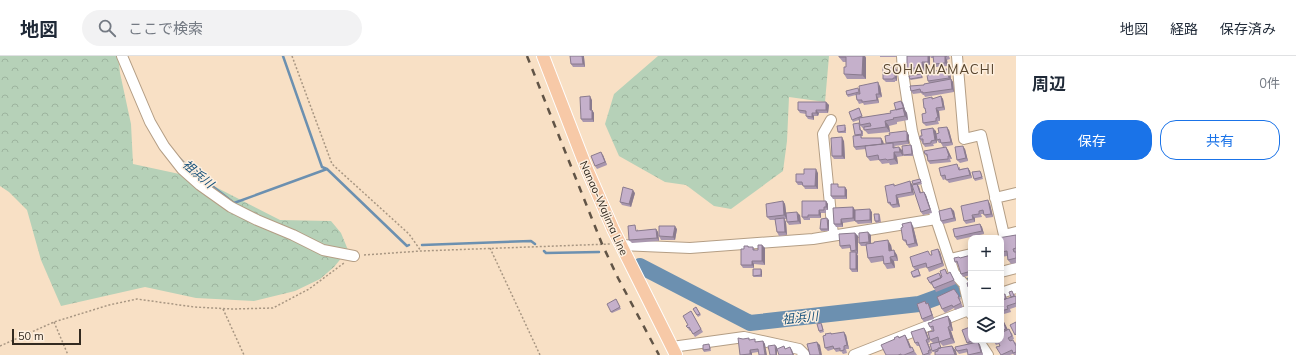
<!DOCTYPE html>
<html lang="ja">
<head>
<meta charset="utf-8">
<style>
  :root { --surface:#fff; --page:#f2f2f3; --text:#1f2937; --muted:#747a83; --line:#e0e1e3; --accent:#1a73e8 }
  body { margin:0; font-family:Mulish,"Noto Sans JP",sans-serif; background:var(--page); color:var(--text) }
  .controls { position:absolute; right:12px; bottom:12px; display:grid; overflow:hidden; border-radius:8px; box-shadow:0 2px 10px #0003 }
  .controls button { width:36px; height:36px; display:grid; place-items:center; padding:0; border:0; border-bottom:1px solid var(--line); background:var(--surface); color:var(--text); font:20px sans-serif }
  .scale { position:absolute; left:12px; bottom:10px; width:69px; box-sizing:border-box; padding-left:4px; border:2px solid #332a20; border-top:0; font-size:11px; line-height:14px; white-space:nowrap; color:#332a20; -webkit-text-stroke:3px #fdefdf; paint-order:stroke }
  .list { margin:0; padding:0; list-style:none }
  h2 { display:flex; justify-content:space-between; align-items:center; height:52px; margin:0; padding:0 16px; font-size:17px }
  h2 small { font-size:13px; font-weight:400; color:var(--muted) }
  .actions { display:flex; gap:8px; padding:12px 16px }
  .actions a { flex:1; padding:9px 0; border:1px solid var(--accent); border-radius:16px; text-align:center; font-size:14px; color:var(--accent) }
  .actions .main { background:var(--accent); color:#fff }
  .icon { flex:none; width:22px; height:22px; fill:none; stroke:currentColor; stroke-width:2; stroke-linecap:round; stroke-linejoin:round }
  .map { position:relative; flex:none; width:1016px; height:299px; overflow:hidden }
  header { display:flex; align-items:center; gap:24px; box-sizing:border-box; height:56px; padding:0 20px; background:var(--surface); border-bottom:1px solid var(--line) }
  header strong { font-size:19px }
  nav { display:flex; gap:22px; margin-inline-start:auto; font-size:14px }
  .search { width:280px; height:36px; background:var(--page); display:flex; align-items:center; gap:10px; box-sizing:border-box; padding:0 14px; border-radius:22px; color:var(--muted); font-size:15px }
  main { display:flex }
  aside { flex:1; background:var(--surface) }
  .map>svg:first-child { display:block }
  .forest { fill:url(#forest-crowns) }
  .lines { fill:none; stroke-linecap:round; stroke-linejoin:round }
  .stream { stroke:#6c90b0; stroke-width:2.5 }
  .river { stroke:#6c90b0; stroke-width:16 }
  .minor-casing { stroke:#b49e85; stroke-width:12 }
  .major-casing { stroke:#fff; stroke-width:14 }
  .path { stroke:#a89682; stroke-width:1.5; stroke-dasharray:2 2; stroke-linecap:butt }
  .minor { stroke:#fff; stroke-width:10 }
  .major { stroke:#f7c9a7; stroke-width:12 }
  .rail { stroke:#615446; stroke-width:2.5; stroke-dasharray:7 7; stroke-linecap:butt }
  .wall { fill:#a997af }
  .shaded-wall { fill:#8a7b8e }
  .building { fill:#c5b0cb; stroke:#8a7b8e }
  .labels { text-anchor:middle; stroke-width:3; stroke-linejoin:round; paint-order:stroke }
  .street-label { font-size:11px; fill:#332a20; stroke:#fdefdf }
  .water-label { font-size:12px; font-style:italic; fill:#134f7a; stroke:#fdefdf }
  .quarter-label { font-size:13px; letter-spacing:1px; fill:#59462f; stroke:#fdefdf }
</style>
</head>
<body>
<header>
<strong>地図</strong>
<div class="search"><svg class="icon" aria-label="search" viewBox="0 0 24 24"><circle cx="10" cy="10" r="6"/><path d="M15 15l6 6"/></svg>ここで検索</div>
<nav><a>地図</a><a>経路</a><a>保存済み</a></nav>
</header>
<main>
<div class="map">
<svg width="1016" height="299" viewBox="0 0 1016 299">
  <defs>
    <pattern id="forest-crowns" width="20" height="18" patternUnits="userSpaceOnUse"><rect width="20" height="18" fill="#b6d1b8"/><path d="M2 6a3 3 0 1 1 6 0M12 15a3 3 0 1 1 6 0" fill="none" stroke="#9db49e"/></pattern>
  </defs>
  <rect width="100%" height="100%" fill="#f8e0c5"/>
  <!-- forest -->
  <path class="forest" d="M0,0H118L120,17L131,68L133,108L198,122L280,164L331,165L341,177L348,194L334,211L320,223L295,235L254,245L196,242L145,231L61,250L41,204L27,154L9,136L0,130Z
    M658,0H829L825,46L789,41L787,85L783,115L731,153L714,150L686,129L665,126L619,100L605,68L614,38Z"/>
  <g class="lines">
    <!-- stream -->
    <path class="stream" d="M283,0L322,111L327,113L407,190L409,189
      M178,101L189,112L234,147L327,113
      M422,189L531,185L535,188
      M544,195L546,197L599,196"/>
    <!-- river -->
    <path class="river" d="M640,210L750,267L919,248L971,229"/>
    <defs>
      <path id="minor" d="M122,0L150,66L164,90L182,113L200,129L231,151L257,164L293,179L323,194L354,200
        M902,0L903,17L912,75L936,163L954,217L964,228L971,258
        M957,0L964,83L981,79L1004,179L1016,176
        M831,64L823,78L833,179
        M995,142L1016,137
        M620,189L690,192L813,183L936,163
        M950,203L971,198
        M1001,216L1016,212
        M1001,237L1016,232
        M978,284L988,299
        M672,291L744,281L799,293L805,299
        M854,299L971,253"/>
      <path id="major" d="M543,0L586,111L613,173L676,299"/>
    </defs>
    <!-- minor casing -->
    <use href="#minor" class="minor-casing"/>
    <!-- major casing -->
    <use href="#major" class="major-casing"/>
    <!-- path -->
    <path class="path" d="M292,0L332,108L409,178L421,195
      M490,192L540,299
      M364,199L421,195L610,188
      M223,253L244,299
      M54,266L68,299
      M0,290L54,266L109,249L137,243L194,251L232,253L273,252L309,233L344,207"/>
    <!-- minor -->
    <use href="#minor" class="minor"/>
    <!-- major -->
    <use href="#major" class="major"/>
    <!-- rail -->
    <path class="rail" d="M527,0L602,188L618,222L659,299"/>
  </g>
  <!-- wall -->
  <path class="wall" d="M570,0H584V1L585,11H573L571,8Z
    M839,0H865L866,2V23H847L844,18L846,11V6H843L839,1Z
    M880,0H896V1H880Z
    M907,0H930V9H925V15L909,16L907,12Z
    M930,0H949L950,3L947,4L948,10L936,11L934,8L933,2H931Z
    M895,11L897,14V25H895V26H886L883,23Z
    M950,16L951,23L953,26L954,36L925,41L924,39H923L921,37L913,38L911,35L929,27L928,25Z
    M921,18L923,22L911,24L910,23Z
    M880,30L882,41L878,42L879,47L864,49L863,47L859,48L857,44L856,39L848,41L847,39L860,35Z
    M941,40L943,43L945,54L939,55L940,65H938L939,68L926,70L923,67L926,57V54L924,52L932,41L933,43Z
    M592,44V54L594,57V66H583L581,63Z
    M901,45L903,47L905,54L907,57L908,64L897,66V68L889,70L890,76L868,78L860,69L859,64L853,66L852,64L859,52L863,62L891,57L896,54Z
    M826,46L829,49L828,57H819L818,60H814V64L808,63L806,60V58L800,57L798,54Z
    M860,68L861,74L863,75V80H861L862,82L883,85L884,88H887L886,87L909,79V88L894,90L896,91L903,95V100L897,101L898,108L890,109L889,107L882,108L879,104L870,105L867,101L866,93L856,94L854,91L855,80Z
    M846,71V77H839L838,76Z
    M949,74L953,89L943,91L941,87H939L937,84Z
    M936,75L937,87L933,88L934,90L925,91L920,83L922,80Z
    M844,85L845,103H834L832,100Z
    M911,89L912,91L913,100H904L903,99Z
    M946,91L948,94L952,103H950L951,106L930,108L928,105V101H927L925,98Z
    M965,93L968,105L960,107L957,104Z
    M603,99L607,109L597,113L595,110Z
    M960,111V113L968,112L970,115L972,122L949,127L946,123L943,124L941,120Z
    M981,116L983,123L975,125L974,123Z
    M818,117V133H805L803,129H798L796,126L804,118Z
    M921,125L922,128L918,129L919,131L921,137L924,136L926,139L932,157L923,159L921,156L913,128Z
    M912,128L914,139L898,142L900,151L893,152L888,147L895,130Z
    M840,131H845L847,134V143H833L831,140Z
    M635,137L631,151L622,149L620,146Z
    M783,145L785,148L787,163H784L786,166L787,179L779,180L777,176L775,164H770L767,161Z
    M826,145L828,148V154H826V157H821V162H810V164H804L802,161Z
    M990,148L993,161L986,162L984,158H981L982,161L975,162V166L966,168L964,165Z
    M853,151L855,154V165L843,167V171H836L834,168Z
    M951,152L954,155L956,165L943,168L941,165Z
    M872,156V167L858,168L855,165Z
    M879,158L880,160L881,166L876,167L875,165Z
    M800,159L801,168L789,169L787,166Z
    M829,164V175H821L820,173Z
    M980,168L982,171L984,178L957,184L955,181Z
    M913,170L918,190L909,192L906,187L903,184Z
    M638,173V175L656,173L658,176L659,185L632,187L629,184Z
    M677,173L675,184H661L659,180Z
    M855,177L858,180V198H857L858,200V216H852L850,213L852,196L851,195L850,192L842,193L840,190Z
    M871,179V188L891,189L892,195L897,199L898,205H894L895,212L887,213L884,208L883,205L871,207L868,202L866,190H861L859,187Z
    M1016,179V207L1011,208L1008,204L1007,200L1001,201V182Z
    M762,189L765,192V209L754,208V212H743L741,209L744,193L748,190L749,191H753L755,194H758Z
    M938,193L940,196L944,210L929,216L927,211L915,214L913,211L932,199Z
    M971,199V219L963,221L961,218L958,208V209L955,206L960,202Z
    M918,213L921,220L914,222L913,221Z
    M945,213L948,218L950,216L956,228L936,236L932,228L931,229L930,227L940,218L942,221Z
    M762,215V221H754L753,220Z
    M971,226V235L968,231Z
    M954,233L961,243L960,244L963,251L955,254L954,252L945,257L942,253Z
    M1014,237L1015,240H1016V251L1010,253L1011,256L1004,258L1001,255L1006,240L1007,243L1011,241Z
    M616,243L621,253L612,257L611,256Z
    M925,245L930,251L934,263L924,266L922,263Z
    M696,251L701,259L698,261L693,253Z
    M691,255L703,276L695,281L691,275H690L686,270L688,269Z
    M948,260L951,265L953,275H951L955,287L943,290L939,286L941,292L952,290L956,295L933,296L932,295L933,287L930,284L932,275L930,271L932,266Z
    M1002,262L1008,274L1012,277L1014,283L1012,284L1016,287V299H1014L1013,298L1010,299H1001L999,288L996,289L994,286L1001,284V263Z
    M822,268L824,276L820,277L819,275Z
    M970,271L971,272V284H977V286H978L980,289L983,299H968V296L959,298L956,294L968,288L967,287Z
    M926,275L930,286L928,287L932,297L930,298L931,299H923L920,290H917L915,287Z
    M831,277L832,278L846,279L849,293H846L847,297L843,298L841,295L836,296L834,293L828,295L825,292L826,279Z
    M905,279L908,284L911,291L915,296L917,299H886L899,281Z
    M750,284L757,286L763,285L765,288L758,296L752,297V299H740Z
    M710,290L711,295L704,296L703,294Z"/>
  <!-- shaded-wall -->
  <path class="shaded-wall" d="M582,0H584V1L585,11L583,8Z
    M862,0H865L866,2V23L862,19Z
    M928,0H930V9L928,6Z
    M945,0L947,4L948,10L945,7Z
    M922,6L925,9V15L923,12Z
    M895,11L897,14V25L895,22Z
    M947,13L950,16L951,23L953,26L954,36L952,33L951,25L949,22Z
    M878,26L880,30L882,41L879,38Z
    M876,38L878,42L879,47L877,44Z
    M590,40L592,44V54L594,57V66L592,63L590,54Z
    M941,40L943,43L945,54L943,51Z
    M901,45L903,47L905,54L907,57L908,64L905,60Z
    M826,46L829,49L828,57L826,54Z
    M936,52L939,55L940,65L938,61Z
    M816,54L819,57L818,60L816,57Z
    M812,57L814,60V64L812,61Z
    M885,65L889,70L890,76L886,71Z
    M947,71L949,74L953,89L951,86Z
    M933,72L936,75L937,87L935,84Z
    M907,76L909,79V88L907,85Z
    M842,81L844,85L845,103L842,100Z
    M881,82L883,85L884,91L882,88Z
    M911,89L912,91L913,100L912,98Z
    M963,90L965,93L968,105L966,102Z
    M899,91L903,95V100L900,96Z
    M946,91L948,94L952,103L949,100Z
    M601,96L603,99L607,109L605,106Z
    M894,96L897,101L898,108L894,103Z
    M968,112L970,115L972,122L970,119Z
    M816,113L818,117V133L815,130Z
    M910,125L912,128L914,139L912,136Z
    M917,128L919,131L922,141L920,137Z
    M845,131L847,134V143L845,140Z
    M633,134L635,137L631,151L629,148Z
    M924,136L926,139L932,157L930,153Z
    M896,139L898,142L900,151L897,148Z
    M988,144L990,148L993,161L991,158Z
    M783,145L785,148L787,163L784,159Z
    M826,145L828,148V154L826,151Z
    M853,151L855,154V165L853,162Z
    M951,152L954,155L956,165L954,162Z
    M870,153L872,156V167L870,164Z
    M819,154L821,157V162L819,159Z
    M797,156L800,159L801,168L798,165Z
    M972,159L975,162V166L973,163Z
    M784,162L786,166L787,179L785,176Z
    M827,162L829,164V175L828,173Z
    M841,163L843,167V171L841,168Z
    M911,166L913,170L918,190L915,187Z
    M980,168L982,171L984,178L982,175Z
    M675,170L677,173L675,184L673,181Z
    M656,173L658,176L659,185L657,182Z
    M868,176L871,179V190L869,186Z
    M855,177L858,180V198L856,194Z
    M888,184L891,189L893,199L889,195Z
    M762,189L765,192V209L762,205Z
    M938,193L940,196L944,210L942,207Z
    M894,194L897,199L898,205L895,200Z
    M856,196L858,200V216L856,213Z
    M890,201L894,205L895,212L891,207Z
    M752,205L754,208V212L752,209Z
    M761,213L762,215V221L761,219Z
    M1001,224L1003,233L1001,230Z
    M928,247L930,251L934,263L932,259Z
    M948,260L951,265L953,275L950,270Z
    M1002,262L1009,276L1006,273Z
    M948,271L951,275L955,287L951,282Z
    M924,272L926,275L930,286L928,283Z
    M844,276L846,279L849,293L847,289Z
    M905,279L908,284L913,296L910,292Z
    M926,284L928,287L932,297L930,294Z
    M763,285L765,288L767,299H765Z
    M817,286L820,289L822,299H820Z
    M978,286L980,289L983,299L981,296Z
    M775,289L777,291V299H776Z
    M952,290L956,295L957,299H955Z
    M790,291L792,294L794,299H793Z
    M750,294L752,297V299H751L750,298Z"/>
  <!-- building -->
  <path class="building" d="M570,0H582L583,8H571Z
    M839,0H863L862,19L844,18V11H846V1H839Z
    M907,0H928V6H922L923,12H907Z
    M933,0H947H945V7L934,8Z
    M883,11H895V22H893V23H883Z
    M947,13L949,22L928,25L927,19H929V16Z
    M921,18L922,21L910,23L909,20Z
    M951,23L952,33L923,37V36H921L920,33L911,35L910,30L924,29V28Z
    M878,26L879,38H876L877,44L862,46V44H857L856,38H860L859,30Z
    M858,32L859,36L847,39L846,35Z
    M590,40V54H592V63H581L580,41Z
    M941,40L943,51L936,52L938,61L936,62V65L923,67L922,58L926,57L925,52H924L923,43L932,41V43Z
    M901,45L904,53L903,52L896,54L894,47Z
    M798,46H826V54H816V57H812V61L806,60V55L798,54Z
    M859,52L862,60L852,64L849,56Z
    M903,52L905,60L893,62L894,63L885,65L886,71L864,74V71L871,70L870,67L860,69L859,62L891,57L890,55Z
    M859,67L860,74H861L862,78L855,79L853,68Z
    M845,69V75L838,76L837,70Z
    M947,71L951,86L941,87L940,83L937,84L936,78L939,77L938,72Z
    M933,72L935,84L931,85V87L923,88V83H920V80H922L921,74Z
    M905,75L907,76V85L886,87L885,80L890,79L889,77Z
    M861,79V82H881L882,88L854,91L853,80Z
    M842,81V100H832L831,82Z
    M893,87V92L899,91L900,96H894V103L887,104L886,103L879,104L878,99L867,101L865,90Z
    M911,89L912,98L903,99L902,90Z
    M963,90L966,102L957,104L955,91Z
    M946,91L949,100H948V103L928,105L927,98H925L924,95Z
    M601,96L605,106L595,110L591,100Z
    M957,108L959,114L968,112L970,119L946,124L945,119L941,120L939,112Z
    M804,113H816L815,130H803L802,126H796V118H804Z
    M980,115L982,121L974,123L972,116Z
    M920,123L921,126L913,128L912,125Z
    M910,125L912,136L896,139L897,148L891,149L890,146L888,147L885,130L894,128V130Z
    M831,128H838V131H845V140H831Z
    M917,128L920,137L924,136L930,153L921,156L912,129Z
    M623,131L633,134L629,148L620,146Z
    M988,144L991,158L984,159L983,154L979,155V158L972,159L973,163L964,165L961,150Z
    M783,145L784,159L767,161L766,148Z
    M802,145H826V151H824V154H819V159H808V161H802Z
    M853,151V162L841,163V168H834L833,152Z
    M951,152L954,162L941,165L939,155Z
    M870,153V164L855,165V154Z
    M797,156L798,165L787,166L786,157Z
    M874,158H879V165H875Z
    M784,162L785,176H777L775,163Z
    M827,162L828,173H820L821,163Z
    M911,166L915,187L907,189L906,184H903L901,172L903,171L902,168Z
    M980,168L982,175L955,181L953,173Z
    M635,169L636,175L656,173L657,182L629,184L628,170Z
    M659,170H675L673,181L659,180Z
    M868,176L869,186L859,187V177Z
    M855,177L856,194L851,195L850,189L840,190L839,178Z
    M1016,179V192L1013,193L1014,196H1016V202L1008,204L1007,195L1001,196V182H998Z
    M888,184L889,195L894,194L895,200L890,201L891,207L884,208L883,200L868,202L866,188L874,187V186Z
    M758,189H762V205H752V209H741V193H744V190H748V191H753V194H758Z
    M938,193L942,207L927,212L926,207L913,211L910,201L928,195L930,199H932L931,195Z
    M850,196H856V213H850Z
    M971,199V215L961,218L957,205L955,206L954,202L959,201L960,202Z
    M753,213H761V219L753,220Z
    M918,213L920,219L913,221L911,216Z
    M945,213L947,218L950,216L954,224L934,232L931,226L942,221L940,215Z
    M939,217L941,222L930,227L927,222Z
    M971,226V231H968L967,227Z
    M954,233L959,240L958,241L961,247L953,251L952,249L942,253L937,241Z
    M1012,235L1014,240L1011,241L1009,236Z
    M1005,238L1006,243L1001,244V239Z
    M1016,240V247L1007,250L1008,253L1001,255V244Z
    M616,243L620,251L611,256L607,248Z
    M925,245L926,248L928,247L932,259L922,263L917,248Z
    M696,251L700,258L697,259L693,253Z
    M691,255L701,273L693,278L689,271L688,272L686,270L688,269L683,260Z
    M948,260L950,270L948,271L951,282L939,286L938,281L930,284L928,276L934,275L933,270L930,271L928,267L932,266V265Z
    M1002,262L1006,273L1001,275V263Z
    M1016,266V278L1015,279L1010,269Z
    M821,267L823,274L819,275L817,268Z
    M970,271L971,273V284H973L967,287L962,274Z
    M924,272L928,283L926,284L930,294L928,295L929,297L923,299L918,286L915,287L911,276Z
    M1009,273L1012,280L1008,282L1010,285L1013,284L1016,290V296L1013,297L1012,294L1001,299L996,291L1000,290L998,285L994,286L993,284H1001V277Z
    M844,276L847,289L844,290V294L840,295V292L834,293L833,290L825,292L823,280L826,279L825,278L831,277V278Z
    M905,279L910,292L912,291L914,295L904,299H901V298L898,299H886L881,289L895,283L894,282L898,280L899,282Z
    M738,282L743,283L749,282V284L755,283V286L763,285L765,299H759L758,293L750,294V298L740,299Z
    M817,286L820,299H810L807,288Z
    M939,286L941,292L932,295L930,288Z
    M978,286L981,296L968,299L967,293L957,295V294H956L955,291Z
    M709,288L710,293L703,294V289Z
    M775,289L776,299H770L768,290Z
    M784,290L785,293L790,291L793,299H779L777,293Z
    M952,290L955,299H935V296L938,295V292Z"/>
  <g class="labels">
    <!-- street labels -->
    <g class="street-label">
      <text transform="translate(604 152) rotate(66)" y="4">Nanao-Wajima Line</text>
    </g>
    <!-- water labels -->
    <g class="water-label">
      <text transform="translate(198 118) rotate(40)" y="4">祖浜川</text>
      <text transform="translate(800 262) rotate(-6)" y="4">祖浜川</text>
    </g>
    <!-- quarter labels -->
    <g class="quarter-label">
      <text x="939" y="18">SOHAMAMACHI</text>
    </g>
  </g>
</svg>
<div class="controls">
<button>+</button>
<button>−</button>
<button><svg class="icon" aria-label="layers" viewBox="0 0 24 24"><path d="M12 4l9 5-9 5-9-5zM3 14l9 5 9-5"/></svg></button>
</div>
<div class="scale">50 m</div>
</div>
<aside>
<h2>周辺<small>0件</small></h2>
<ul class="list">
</ul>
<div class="actions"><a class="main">保存</a><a>共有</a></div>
</aside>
</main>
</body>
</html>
